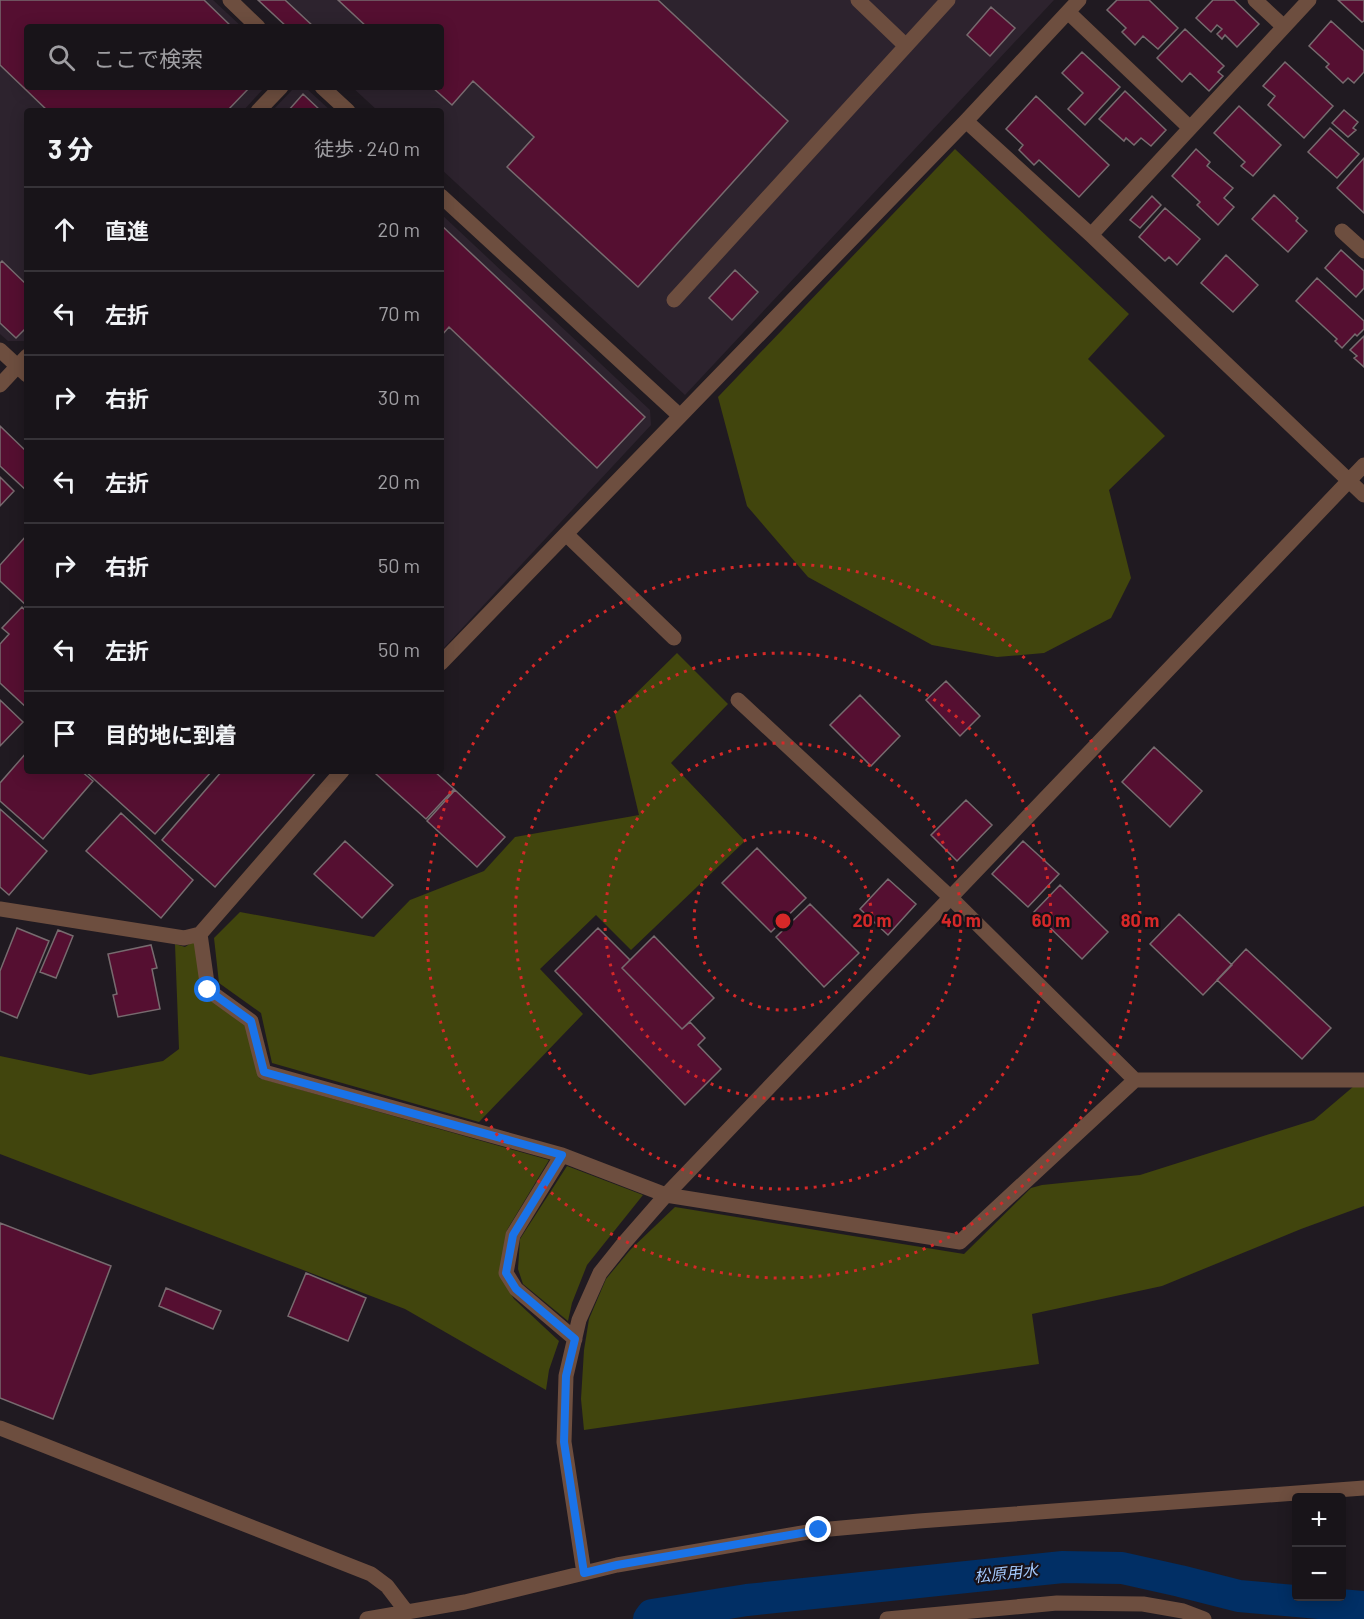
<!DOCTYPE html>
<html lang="ja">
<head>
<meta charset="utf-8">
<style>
  :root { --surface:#181419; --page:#252126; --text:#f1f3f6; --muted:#9f9ea2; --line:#363338 }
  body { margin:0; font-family:Barlow,"Noto Sans JP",sans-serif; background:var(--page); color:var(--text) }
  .controls { position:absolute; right:18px; bottom:18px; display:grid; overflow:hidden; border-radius:6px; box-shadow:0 3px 15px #0003 }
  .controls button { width:54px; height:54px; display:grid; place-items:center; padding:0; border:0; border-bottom:2px solid var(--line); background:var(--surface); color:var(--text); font:30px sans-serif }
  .stop { position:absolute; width:18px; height:18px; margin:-14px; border:4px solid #1a73e8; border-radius:50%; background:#fff }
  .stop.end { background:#1a73e8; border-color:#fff; box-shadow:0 2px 6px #0008 }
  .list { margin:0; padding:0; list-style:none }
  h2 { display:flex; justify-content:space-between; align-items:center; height:78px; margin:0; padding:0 24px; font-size:26px }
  h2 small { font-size:20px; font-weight:400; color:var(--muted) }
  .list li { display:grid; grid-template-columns:39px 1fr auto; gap:18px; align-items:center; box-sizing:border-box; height:84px; padding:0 24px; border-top:2px solid var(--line) }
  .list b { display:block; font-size:22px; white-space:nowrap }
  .list em { font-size:20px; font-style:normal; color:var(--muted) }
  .icon { flex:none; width:33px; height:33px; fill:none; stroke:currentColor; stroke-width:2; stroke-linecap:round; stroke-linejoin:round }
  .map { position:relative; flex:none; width:1364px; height:1619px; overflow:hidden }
  .search { position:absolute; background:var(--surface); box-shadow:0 3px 15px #0003; left:24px; top:24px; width:420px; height:66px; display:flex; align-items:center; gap:15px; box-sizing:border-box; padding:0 21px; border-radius:6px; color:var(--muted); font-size:22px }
  .panel { position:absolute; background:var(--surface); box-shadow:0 3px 15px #0003; left:24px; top:108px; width:420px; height:666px; border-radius:6px }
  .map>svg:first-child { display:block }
  .built { fill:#2d232e }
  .green { fill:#41450d }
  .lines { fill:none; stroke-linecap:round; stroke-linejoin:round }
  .canal { stroke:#012f65; stroke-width:32 }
  .building { fill:#550f31; stroke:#776b6f; stroke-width:1.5 }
  .minor { stroke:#6d4e3f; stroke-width:15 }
  .route { stroke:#1a73e8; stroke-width:8 }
  .ring { fill:none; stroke:#d62828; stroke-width:3; stroke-dasharray:3 6 }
  .labels { text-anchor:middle; stroke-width:4.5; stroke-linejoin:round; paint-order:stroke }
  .water-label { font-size:16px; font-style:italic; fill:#a2c7fa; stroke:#171118 }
  .centre { fill:#d62828; stroke:#171118; stroke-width:3 }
  .ring-label { font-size:18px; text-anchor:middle; font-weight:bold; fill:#d62828; stroke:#171118; stroke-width:4.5; stroke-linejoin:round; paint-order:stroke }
</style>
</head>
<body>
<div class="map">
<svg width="1364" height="1619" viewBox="0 0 1364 1619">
  <rect width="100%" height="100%" fill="#201a21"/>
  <!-- built -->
  <path class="built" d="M0,0H213L242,27H27V87H265L243,111H27V339L24,341H8L0,334Z
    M257,0H1054L685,395L441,169V111H378L352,87H441V27H287Z
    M293,89H307L331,111H272Z
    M441,214L650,410L651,425L441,651Z"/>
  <!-- green -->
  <path class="green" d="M955,149L1129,314L1088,359L1165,436L1109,490L1131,578L1111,618L1044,653L997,657L932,645L808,577L747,506L718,397Z
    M677,653L728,704L671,763L745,841L631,950L596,915L540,969L583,1014L479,1122L272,1063L261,1013L219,983L214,938L240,912L374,937L410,900L484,871L515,837L639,815L615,714Z
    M194,941L203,995L247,1025L259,1078L549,1160L507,1230L499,1274L514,1299L559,1341L549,1370L546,1390L405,1309L0,1154V1056L90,1075L163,1061L179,1049L175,944L185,947Z
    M1354,1086H1364V1206L1301,1229L1162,1286L1032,1314L1039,1364L584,1430L581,1399L584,1350L589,1319L606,1279L631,1249L675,1207L964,1254L1031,1188L1042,1185L1140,1175L1314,1120Z
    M567,1166L643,1195L587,1265L572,1303L568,1321L523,1284L518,1269L520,1239Z"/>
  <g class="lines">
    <!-- canal -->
    <path class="canal" d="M649,1619L652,1615L747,1600L1063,1567L1122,1568L1180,1581L1239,1596L1364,1607"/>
  </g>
  <!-- building -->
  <path class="building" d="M0,0H204L232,27H27V87H250L227,111H48L0,65Z
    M258,0H285L314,27H287Z
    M338,0H658L788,121L638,287L507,167L534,137L473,81L452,105L432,87H441V27H367Z
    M1117,0H1149L1178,28L1158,49L1143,36L1135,45L1122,32L1126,28L1107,10Z
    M1213,0H1234L1259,24L1237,47L1225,35L1222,39L1217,34L1222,29L1217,25L1211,32L1196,18Z
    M1338,0H1364V21L1362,22Z
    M991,7L1015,28L990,56L967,35Z
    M1331,21L1364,51V72L1354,83L1348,78L1343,83L1326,67L1329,64L1309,46Z
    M1185,29L1224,66L1218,72L1223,76L1209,91L1190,73L1182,82L1157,58Z
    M1082,52L1120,87L1085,125L1068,109L1083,93L1062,73Z
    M1285,62L1333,106L1304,138L1268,105L1275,96L1263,86Z
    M1125,91L1166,130L1151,146L1141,138L1134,145L1126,138L1124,141L1099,119Z
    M303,94L321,111H288Z
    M1036,96L1109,165L1079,197L1039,160L1034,165L1019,150L1023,145L1006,129Z
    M1239,106L1281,145L1253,176L1241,166L1245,162L1214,133Z
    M1344,110L1358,122L1353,128L1356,130L1348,137L1332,123Z
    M1330,128L1359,154L1337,178L1308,152Z
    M1196,149L1210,162L1207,166L1233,188L1224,198L1234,207L1218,225L1197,205L1200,202L1172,176Z
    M1364,158V213L1337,188Z
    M1274,195L1298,218L1296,221L1307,231L1288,252L1252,219Z
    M1152,196L1161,205L1140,228L1130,220Z
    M1165,208L1200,239L1177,265L1169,257L1165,261L1139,237Z
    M441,225L645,417L597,468L449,327L441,336Z
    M1341,250L1364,271V288L1356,297L1325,268Z
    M1226,255L1258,285L1233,312L1201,283Z
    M2,261L27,285V327L16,338L0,323V263Z
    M735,270L758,292L732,320L709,298Z
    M1317,278L1364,321V329L1357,336L1355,334L1342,348L1335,341L1337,339L1296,301Z
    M1364,336V367L1354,358L1357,356L1350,350Z
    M0,426L27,452V491L0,466Z
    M0,477L14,491L0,506Z
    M27,535V606L0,581V565Z
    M22,607L27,612V708L0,683V644L9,634L2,628Z
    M946,681L980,716L960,736L926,700Z
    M860,695L900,736L871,766L830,725Z
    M0,700L23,722L0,746Z
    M1154,747L1202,791L1170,827L1122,782Z
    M27,752V771H81L93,781L43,839L0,801V783Z
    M85,771H212L155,834Z
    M222,771H317L215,887L162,840Z
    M379,771H434L454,789L426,819L376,774Z
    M455,790L505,837L477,867L427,821Z
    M966,800L992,825L957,861L931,835Z
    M0,809L47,851L9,895L0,887Z
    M121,813L193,880L161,918L86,851Z
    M345,841L393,885L362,918L314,874Z
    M1023,841L1059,874L1028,907L992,874Z
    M757,848L806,898L771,932L722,883Z
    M888,879L916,904L888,935L860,909Z
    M1060,885L1108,932L1082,959L1034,912Z
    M810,904L859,953L824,987L776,937Z
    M1179,914L1232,965L1203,995L1150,944Z
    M17,928L49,941L17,1018L0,1011V971Z
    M598,928L630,960L622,968L682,1029L690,1022L705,1038L698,1045L721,1069L685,1105L555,971Z
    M58,930L73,936L56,978L40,972Z
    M654,936L714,998L682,1029L622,968Z
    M151,945L157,968L152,969L160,1009L118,1017L113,995L117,994L108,954Z
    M1246,949L1331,1028L1302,1059L1217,980Z
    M0,1223L111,1266L53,1419L0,1398Z
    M306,1273L366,1298L348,1341L288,1316Z
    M166,1288L221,1311L213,1329L159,1306Z"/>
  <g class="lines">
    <!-- minor -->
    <path class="minor" d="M230,0L258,27
      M858,0L906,46
      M1255,0L1284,27
      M1068,12L1190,128
      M322,87L348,111
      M258,111L281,87
      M966,121L1091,235L1364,495
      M441,196L680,416
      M1342,231L1364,251
      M1091,235L1309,0
      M674,300L948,0
      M0,350L27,375
      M0,385L27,356
      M566,534L674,638
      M441,663L966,121L1079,0
      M738,700L950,897L1135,1080H1364
      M0,909L184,938L200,934L342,771
      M200,934L208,990L251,1021L264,1072L562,1155L666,1195L960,1242L1135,1080
      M562,1155L513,1235L506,1273L516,1289L575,1339
      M0,1428L371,1574L387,1586L406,1611
      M584,1573L564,1442L566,1376L579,1320L600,1273L624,1243L666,1195L1364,465
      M367,1619L465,1602L617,1565L819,1530L919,1521L1364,1488
      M887,1619L1057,1603L1143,1604L1183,1611L1204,1619"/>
  </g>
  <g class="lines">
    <!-- route -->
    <path class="route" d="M208,990L251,1021L264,1072L562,1155L513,1235L506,1273L516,1289L575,1339L566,1376L564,1442L584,1573L617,1565L819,1530"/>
  </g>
  <!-- distance rings -->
  <g class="ring">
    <circle cx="783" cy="921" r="89"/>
    <circle cx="783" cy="921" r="178"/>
    <circle cx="783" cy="921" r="268"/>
    <circle cx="783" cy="921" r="357"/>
  </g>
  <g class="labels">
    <!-- water labels -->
    <g class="water-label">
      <text transform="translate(1006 1573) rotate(-6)" y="6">松原用水</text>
    </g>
  </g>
  <circle cx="783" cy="921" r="9" class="centre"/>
  <g class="ring-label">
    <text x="872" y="927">20 m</text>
    <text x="961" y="927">40 m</text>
    <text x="1051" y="927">60 m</text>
    <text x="1140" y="927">80 m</text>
  </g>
</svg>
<div class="controls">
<button>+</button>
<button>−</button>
</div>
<div class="stop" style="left:208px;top:990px"></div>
<div class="stop end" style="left:819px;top:1530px"></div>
<div class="search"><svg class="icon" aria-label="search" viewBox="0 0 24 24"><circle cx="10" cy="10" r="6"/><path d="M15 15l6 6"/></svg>ここで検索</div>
<section class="panel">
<h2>3 分<small>徒歩 · 240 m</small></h2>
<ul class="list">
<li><svg class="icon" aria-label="ahead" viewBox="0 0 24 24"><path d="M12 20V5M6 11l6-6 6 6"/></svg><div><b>直進</b></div><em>20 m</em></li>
<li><svg class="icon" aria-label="left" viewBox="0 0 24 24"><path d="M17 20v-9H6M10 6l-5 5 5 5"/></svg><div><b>左折</b></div><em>70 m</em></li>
<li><svg class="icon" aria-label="right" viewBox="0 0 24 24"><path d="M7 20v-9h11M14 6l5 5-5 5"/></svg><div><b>右折</b></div><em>30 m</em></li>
<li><svg class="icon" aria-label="left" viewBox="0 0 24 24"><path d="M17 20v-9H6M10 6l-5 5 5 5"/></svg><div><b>左折</b></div><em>20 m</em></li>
<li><svg class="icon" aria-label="right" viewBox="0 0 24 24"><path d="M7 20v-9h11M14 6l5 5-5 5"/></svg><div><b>右折</b></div><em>50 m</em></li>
<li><svg class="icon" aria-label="left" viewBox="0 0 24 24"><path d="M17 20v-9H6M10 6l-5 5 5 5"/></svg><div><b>左折</b></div><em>50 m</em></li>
<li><svg class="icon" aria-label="arrive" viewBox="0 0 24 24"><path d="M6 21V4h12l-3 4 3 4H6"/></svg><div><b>目的地に到着</b></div></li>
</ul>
</section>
</div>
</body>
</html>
